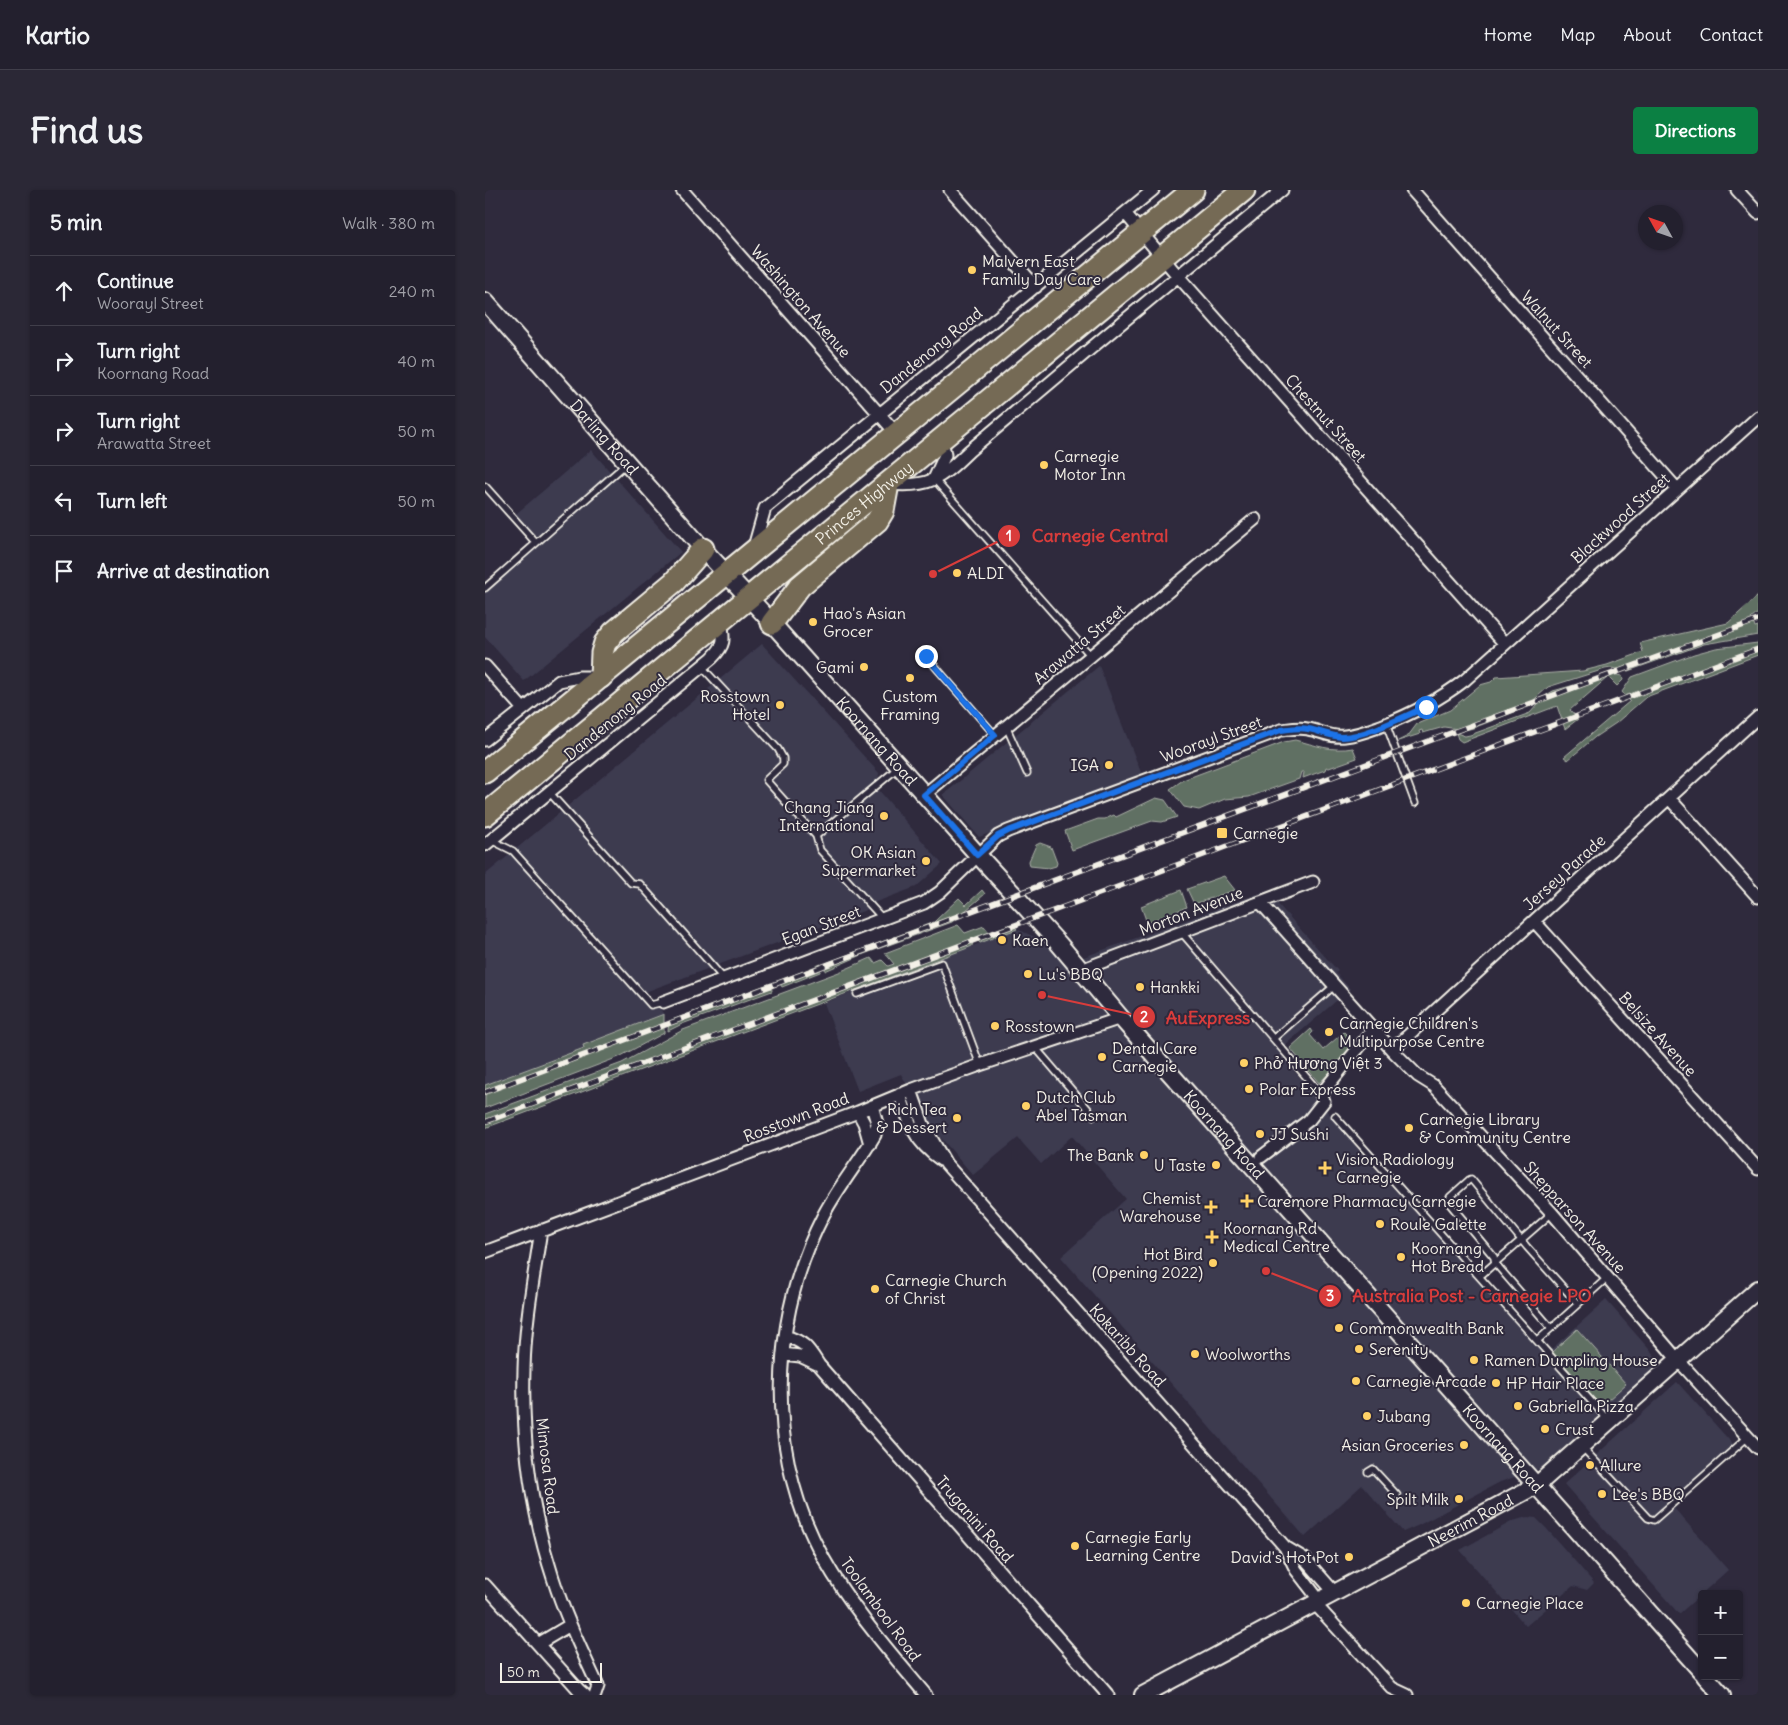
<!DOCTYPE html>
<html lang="en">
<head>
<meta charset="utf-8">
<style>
  :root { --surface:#23202e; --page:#2b2836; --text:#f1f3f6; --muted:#a3a3aa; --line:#403e4a; --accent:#0b8043 }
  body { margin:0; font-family:Delius,sans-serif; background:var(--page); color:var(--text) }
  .controls { position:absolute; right:15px; bottom:15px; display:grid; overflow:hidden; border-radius:5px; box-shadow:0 1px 4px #0004 }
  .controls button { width:45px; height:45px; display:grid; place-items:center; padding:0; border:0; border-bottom:1px solid var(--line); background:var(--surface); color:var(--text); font:25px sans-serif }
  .compass { position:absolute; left:1153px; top:15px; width:45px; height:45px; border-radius:50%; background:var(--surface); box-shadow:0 1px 4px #0004; rotate:310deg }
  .scale { position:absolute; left:15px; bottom:12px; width:102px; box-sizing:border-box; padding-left:5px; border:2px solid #f4f1e8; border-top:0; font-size:14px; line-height:18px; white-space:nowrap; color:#f4f1e8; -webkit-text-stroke:4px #2f2a3d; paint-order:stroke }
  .stop { position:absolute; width:15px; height:15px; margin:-11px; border:4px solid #1a73e8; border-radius:50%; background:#fff }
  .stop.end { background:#1a73e8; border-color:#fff; box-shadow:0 1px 5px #0008 }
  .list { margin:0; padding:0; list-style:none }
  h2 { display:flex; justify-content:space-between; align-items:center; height:65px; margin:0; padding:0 20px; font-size:21px }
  h2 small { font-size:16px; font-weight:400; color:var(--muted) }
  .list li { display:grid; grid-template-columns:32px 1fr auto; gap:15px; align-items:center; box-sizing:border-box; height:70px; padding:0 20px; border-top:1px solid var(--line) }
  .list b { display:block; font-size:19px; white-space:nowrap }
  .list p { margin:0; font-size:16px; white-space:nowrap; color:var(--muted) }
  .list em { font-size:16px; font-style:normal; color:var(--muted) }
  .icon { flex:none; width:28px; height:28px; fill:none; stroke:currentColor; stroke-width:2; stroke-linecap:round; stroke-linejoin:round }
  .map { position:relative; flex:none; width:1273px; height:1505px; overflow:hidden; border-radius:5px }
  header { display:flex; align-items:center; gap:30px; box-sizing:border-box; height:70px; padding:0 25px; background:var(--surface); border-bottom:1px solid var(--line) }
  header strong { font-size:24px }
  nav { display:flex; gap:28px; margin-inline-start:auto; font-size:18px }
  .intro { display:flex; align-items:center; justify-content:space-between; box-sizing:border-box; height:120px; padding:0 30px }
  h1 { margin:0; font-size:35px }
  .button { padding:12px 22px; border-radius:5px; background:var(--accent); color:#fff; font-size:18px; font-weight:700 }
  main { display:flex; gap:30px; padding:0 30px }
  aside { flex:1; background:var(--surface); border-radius:5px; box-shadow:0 1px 4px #0004 }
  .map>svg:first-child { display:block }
  .built { fill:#3d3b50 }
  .green { fill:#616f64; stroke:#aab0a6 }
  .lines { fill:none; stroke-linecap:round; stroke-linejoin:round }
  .lane-casing { stroke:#f4f1e8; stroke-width:9 }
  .street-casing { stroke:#f4f1e8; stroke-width:15 }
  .secondary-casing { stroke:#f4f1e8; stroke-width:20 }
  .highway-casing { stroke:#f4f1e8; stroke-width:25 }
  .lane { stroke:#2f2a3d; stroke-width:5.5 }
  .street { stroke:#2f2a3d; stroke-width:11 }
  .secondary { stroke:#2f2a3d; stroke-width:16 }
  .highway { stroke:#756a55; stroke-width:21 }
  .rail-casing { stroke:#f4f1e8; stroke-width:5.5 }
  .rail { stroke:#2f2a3d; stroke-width:4; stroke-dasharray:11; stroke-linecap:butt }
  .route { stroke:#1a73e8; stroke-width:6 }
  .poi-dot { fill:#ffd166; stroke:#2f2a3d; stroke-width:2 }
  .labels { text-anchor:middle; stroke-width:4; stroke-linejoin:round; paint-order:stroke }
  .poi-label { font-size:16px; fill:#f4f1e8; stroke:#2f2a3d; text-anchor:start }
  .street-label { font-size:16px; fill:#f4f1e8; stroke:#2f2a3d }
  .leader { fill:none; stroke:#d93c3b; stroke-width:2 }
  .callout-dot { fill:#d93c3b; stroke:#2f2a3d; stroke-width:2 }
  .mark-label { font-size:15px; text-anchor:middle; font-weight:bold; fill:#fff }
  .callout-label { font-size:18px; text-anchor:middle; font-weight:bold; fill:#d93c3b; stroke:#2f2a3d; stroke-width:4; stroke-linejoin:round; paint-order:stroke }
</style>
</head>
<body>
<header>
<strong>Kartio</strong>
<nav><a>Home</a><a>Map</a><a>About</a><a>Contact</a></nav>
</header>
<div class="intro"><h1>Find us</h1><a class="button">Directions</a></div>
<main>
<aside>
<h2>5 min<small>Walk · 380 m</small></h2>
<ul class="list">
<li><svg class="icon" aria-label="ahead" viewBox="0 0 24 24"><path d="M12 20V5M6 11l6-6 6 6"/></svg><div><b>Continue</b><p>Woorayl Street</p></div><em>240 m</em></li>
<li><svg class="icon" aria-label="right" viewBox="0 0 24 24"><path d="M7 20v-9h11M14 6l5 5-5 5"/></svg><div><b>Turn right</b><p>Koornang Road</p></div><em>40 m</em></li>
<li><svg class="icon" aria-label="right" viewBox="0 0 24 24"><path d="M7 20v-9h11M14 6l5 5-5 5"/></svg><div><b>Turn right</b><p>Arawatta Street</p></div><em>50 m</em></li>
<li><svg class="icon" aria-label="left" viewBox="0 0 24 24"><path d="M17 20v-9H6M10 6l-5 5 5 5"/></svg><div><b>Turn left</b></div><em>50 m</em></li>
<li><svg class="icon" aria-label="arrive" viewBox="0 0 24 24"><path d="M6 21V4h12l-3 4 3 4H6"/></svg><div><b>Arrive at destination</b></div></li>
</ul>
</aside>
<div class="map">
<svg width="1273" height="1505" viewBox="0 0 1273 1505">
  <rect width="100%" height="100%" fill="#2f2a3d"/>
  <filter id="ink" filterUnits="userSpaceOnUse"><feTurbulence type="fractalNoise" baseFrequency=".02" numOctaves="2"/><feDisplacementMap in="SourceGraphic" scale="10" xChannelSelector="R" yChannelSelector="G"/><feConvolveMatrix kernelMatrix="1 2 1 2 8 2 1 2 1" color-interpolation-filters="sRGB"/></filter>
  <g filter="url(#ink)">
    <!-- built -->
    <path class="built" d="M106,260L196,362L39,491L0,447V393L42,357L43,348L25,329Z
      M277,454L394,583L392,598L457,674L431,697L391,712L381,720L160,802L179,824L98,855L99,858L0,895V685Z
      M614,476L657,585L494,647L458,605Z
      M781,701L853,781L851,783L865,799L793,861L881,969L1061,1164L1121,1110L1177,1174L1056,1278L1015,1292L934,1335L918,1342L877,1295L820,1347L576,1067L641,1009L587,946L556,974L533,948L488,985L443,933L416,884L373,901L339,813L532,739L596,768Z
      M1192,1192L1253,1260L1189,1318L1243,1380L1194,1424L1079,1294Z
      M1042,1327L1051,1328L1061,1338L1109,1393L1102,1400L1088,1396L1041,1436L975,1360L1028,1331Z"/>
    <!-- green -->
    <path class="green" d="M1273,406V423L1266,429L1270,437L1273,436V445L1219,454L1143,481L1126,478L1120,479L1063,497L1040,518L988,538L980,540L959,537L938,543L937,540L934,541L935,544L913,551L923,546L932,534L965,520L995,495L1006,492L1011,487L1098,481L1122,475L1158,462L1155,453L1243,433Z
      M1273,453V465L1161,507L1131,533L1110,547L1083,570L1079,567L1145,511L1137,502L1147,487L1209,464L1231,458Z
      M1128,484L1137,486L1138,490L1132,496L1123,487L1085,520L1093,529L1080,539L1072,516L977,552L973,549L971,543L980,546L985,545L1045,523L1060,506L1068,501Z
      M810,550C830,555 847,562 868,558L872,568L844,578L841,577L840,580L818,588L819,582H816L814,589L764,607L740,609L714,620L699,617L685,599L698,590L799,552Z
      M671,608L680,610L692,627L677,632L667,631L587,660L580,641L613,629H620L629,625L631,627Z
      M555,653L566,657L572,673L571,676L564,678L545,676L544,671L551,655Z
      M739,686L750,700L709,714L702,699Z
      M497,700L500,704L467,732L379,764L340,781L341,773L449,732L474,708L481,715Z
      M696,700L702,717L662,733L656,716Z
      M526,734L532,739L495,753L489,747L487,756L480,759L0,938V924L137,873L198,840L354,782L386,768L390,773L397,770L403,776L409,774L400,763L473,735L480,743L499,736L504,742Z
      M336,774L335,782L297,797L293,791Z
      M286,793L287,801L197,834L183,841L184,831Z
      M179,824V843L134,867L0,918V895L99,858L98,855Z
      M826,839L828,842L825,845L838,860L859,842L873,856L834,893L805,858Z
      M1092,1139L1141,1194L1114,1218L1066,1163Z"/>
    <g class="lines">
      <defs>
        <path id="lane" d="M449,289L606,466
          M0,296L51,353
          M0,398L141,274
          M441,466L510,545
          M217,477L293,559L298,568V574L281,590L331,646L335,660L398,729
          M901,534L930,613
          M521,536L542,583
          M64,602L146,693L155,694L239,789
          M331,646L414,577
          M6,650L28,661L166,815L178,812
          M697,743L836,904
          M372,804L457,773L495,875
          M789,848L849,796
          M550,857L609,926
          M850,926L1123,1230
          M995,1086L1067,1023
          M1066,1138L1010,1073L1009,1067L964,1013L965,1007L984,990L986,989L1042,1057L1093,1114
          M1052,1151L1122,1088
          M1098,1258L1163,1328L1169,1330L1263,1247
          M883,1282L888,1279L912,1305"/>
        <path id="street" d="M197,0L411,243
          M465,0L551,97
          M927,0L1192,299
          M1252,0L1273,23
          M640,23L693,86L1020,454
          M449,289L460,265L457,249
          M403,294C445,298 455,289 484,261L605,159L797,0
          M269,357L280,318L668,0
          M0,476L38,519
          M0,550L74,491L94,487H112
          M439,605L770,329
          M1184,608L1273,707
          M0,655L227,468C241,454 239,449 236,431
          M775,712L907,860L933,886L949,896L1067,1023L1193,1170L1273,1258
          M1049,731L1273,979
          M596,780L828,692
          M178,812L439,713L455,702L513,646L523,641L796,540C805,539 814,537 823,539C835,541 847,548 860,546C872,545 885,540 896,536C927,524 954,510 980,490L1273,227
          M907,860L1273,527
          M426,900L438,934L461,974L800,1357L811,1380L835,1411
          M415,904C424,934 430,952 456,970
          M387,916L392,933L390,945C374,972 354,996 339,1024C284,1130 280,1264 339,1369C367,1419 405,1462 441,1505
          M373,922L379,933L385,954
          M776,967L824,930L839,911L836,904L888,840
          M56,1040C49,1086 40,1132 39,1179C37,1250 46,1321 68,1388C80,1426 97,1461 113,1496L110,1505
          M0,1062L373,922L426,900L495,875L636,828
          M300,1146C320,1152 323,1158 334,1175L623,1505
          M298,1164L315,1166L334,1175
          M800,1357L820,1369L850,1403
          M0,1395L94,1500L100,1505
          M830,1414L907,1498L922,1505
          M53,1454L85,1435"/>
        <g id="secondary">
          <path id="s1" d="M0,111L218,359L278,423L493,665L574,754L636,828L1217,1482"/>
          <path d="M1220,1486L1237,1505"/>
          <path id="s2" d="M658,1505L1052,1295L1273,1099"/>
        </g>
        <g id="highway">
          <path d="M287,433L315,396L392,331L398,321L403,294"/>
          <path d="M116,487L117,463L120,453L129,442L189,392L218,359"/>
          <path d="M0,582L708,0"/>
          <path id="s3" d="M0,625L759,0"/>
        </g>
      </defs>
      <!-- lane casing -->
      <use href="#lane" class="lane-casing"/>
      <!-- street casing -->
      <use href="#street" class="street-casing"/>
      <!-- secondary casing -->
      <use href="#secondary" class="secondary-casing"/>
      <!-- highway casing -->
      <use href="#highway" class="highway-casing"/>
      <!-- lane -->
      <use href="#lane" class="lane"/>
      <!-- street -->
      <use href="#street" class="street"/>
      <!-- secondary -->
      <use href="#secondary" class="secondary"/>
      <!-- highway -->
      <use href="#highway" class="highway"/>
      <defs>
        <path id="rail" d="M0,902L906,565L1273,430
          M0,932L1273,459"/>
      </defs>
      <!-- rail casing -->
      <use href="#rail" class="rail-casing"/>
      <!-- rail -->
      <use href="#rail" class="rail"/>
    </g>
  </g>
  <g class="lines" filter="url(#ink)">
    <!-- route -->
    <path class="route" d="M441,466L510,545L439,605L492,665L513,646L523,641L796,540C805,539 814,537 823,539C835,541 845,546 857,547C880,547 920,526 941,517"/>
  </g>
  <!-- markers -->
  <g class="poi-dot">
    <circle cx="487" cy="80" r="5"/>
    <circle cx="559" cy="275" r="5"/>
    <circle cx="472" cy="383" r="5"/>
    <circle cx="328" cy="432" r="5"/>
    <circle cx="379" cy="477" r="5"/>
    <circle cx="425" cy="488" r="5"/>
    <circle cx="295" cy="515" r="5"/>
    <circle cx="624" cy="575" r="5"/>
    <circle cx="399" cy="626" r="5"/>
    <rect x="731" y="637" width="12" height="12" rx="2.5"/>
    <circle cx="441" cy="671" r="5"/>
    <circle cx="517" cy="750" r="5"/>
    <circle cx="543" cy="784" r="5"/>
    <circle cx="655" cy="797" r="5"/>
    <circle cx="510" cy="836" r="5"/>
    <circle cx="844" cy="842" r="5"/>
    <circle cx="617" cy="867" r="5"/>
    <circle cx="759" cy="873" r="5"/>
    <circle cx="764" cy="899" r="5"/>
    <circle cx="541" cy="916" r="5"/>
    <circle cx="472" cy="928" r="5"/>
    <circle cx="924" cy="938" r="5"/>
    <circle cx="775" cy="944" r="5"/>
    <circle cx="659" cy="965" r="5"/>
    <circle cx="731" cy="975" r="5"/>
    <path d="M837.5 970.5h5v5h5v5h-5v5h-5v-5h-5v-5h5z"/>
    <path d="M759.5 1003.5h5v5h5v5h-5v5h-5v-5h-5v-5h5z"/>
    <path d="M723.5 1009.5h5v5h5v5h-5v5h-5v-5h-5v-5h5z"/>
    <circle cx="895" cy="1034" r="5"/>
    <path d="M724.5 1039.5h5v5h5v5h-5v5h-5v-5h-5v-5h5z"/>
    <circle cx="916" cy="1067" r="5"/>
    <circle cx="728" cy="1073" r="5"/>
    <circle cx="390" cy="1099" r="5"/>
    <circle cx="854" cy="1138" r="5"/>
    <circle cx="874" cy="1159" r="5"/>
    <circle cx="710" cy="1164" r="5"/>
    <circle cx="989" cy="1170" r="5"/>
    <circle cx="871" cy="1191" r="5"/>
    <circle cx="1011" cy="1193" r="5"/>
    <circle cx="1033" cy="1216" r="5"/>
    <circle cx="882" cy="1226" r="5"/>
    <circle cx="1060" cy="1239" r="5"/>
    <circle cx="979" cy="1255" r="5"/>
    <circle cx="1105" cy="1275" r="5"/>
    <circle cx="1117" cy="1304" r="5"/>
    <circle cx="974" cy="1309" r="5"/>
    <circle cx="590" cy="1356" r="5"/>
    <circle cx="864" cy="1367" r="5"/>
    <circle cx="981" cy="1413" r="5"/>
  </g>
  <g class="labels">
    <!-- poi labels -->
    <g class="poi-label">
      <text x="497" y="77">Malvern East<tspan x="497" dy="18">Family Day Care</tspan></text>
      <text x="569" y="272">Carnegie<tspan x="569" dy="18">Motor Inn</tspan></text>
      <text x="482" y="389">ALDI</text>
      <text x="338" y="429">Hao's Asian<tspan x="338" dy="18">Grocer</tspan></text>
      <text x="369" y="483" text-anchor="end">Gami</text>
      <text x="285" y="512" text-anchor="end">Rosstown<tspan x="285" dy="18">Hotel</tspan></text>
      <text x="425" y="512" text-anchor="middle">Custom<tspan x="425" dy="18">Framing</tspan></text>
      <text x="614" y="581" text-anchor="end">IGA</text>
      <text x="389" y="623" text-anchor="end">Chang Jiang<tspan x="389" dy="18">International</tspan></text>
      <text x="748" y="649">Carnegie</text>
      <text x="431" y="668" text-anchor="end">OK Asian<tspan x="431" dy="18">Supermarket</tspan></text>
      <text x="527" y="756">Kaen</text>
      <text x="553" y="790">Lu's BBQ</text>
      <text x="665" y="803">Hankki</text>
      <text x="854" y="839">Carnegie Children's<tspan x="854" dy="18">Multipurpose Centre</tspan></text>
      <text x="520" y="842">Rosstown</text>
      <text x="627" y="864">Dental Care<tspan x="627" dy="18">Carnegie</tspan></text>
      <text x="769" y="879">Phở Hương Việt 3</text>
      <text x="774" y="905">Polar Express</text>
      <text x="551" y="913">Dutch Club<tspan x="551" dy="18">Abel Tasman</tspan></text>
      <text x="462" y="925" text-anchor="end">Rich Tea<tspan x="462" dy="18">&amp; Dessert</tspan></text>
      <text x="934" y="935">Carnegie Library<tspan x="934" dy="18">&amp; Community Centre</tspan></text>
      <text x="785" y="950">JJ Sushi</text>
      <text x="649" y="971" text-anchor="end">The Bank</text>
      <text x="851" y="975">Vision Radiology<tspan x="851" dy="18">Carnegie</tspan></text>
      <text x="721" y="981" text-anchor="end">U Taste</text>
      <text x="716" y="1014" text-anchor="end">Chemist<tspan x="716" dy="18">Warehouse</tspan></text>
      <text x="772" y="1017">Caremore Pharmacy Carnegie</text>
      <text x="905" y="1040">Roule Galette</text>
      <text x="738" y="1044">Koornang Rd<tspan x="738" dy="18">Medical Centre</tspan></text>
      <text x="926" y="1064">Koornang<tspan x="926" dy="18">Hot Bread</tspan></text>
      <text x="718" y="1070" text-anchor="end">Hot Bird<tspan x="718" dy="18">(Opening 2022)</tspan></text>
      <text x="400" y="1096">Carnegie Church<tspan x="400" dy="18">of Christ</tspan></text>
      <text x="864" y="1144">Commonwealth Bank</text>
      <text x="884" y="1165">Serenity</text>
      <text x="720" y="1170">Woolworths</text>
      <text x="999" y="1176">Ramen Dumpling House</text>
      <text x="881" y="1197">Carnegie Arcade</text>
      <text x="1021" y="1199">HP Hair Place</text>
      <text x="1043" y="1222">Gabriella Pizza</text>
      <text x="892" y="1232">Jubang</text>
      <text x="1070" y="1245">Crust</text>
      <text x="969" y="1261" text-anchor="end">Asian Groceries</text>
      <text x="1115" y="1281">Allure</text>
      <text x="1127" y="1310">Lee's BBQ</text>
      <text x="964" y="1315" text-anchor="end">Spilt Milk</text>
      <text x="600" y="1353">Carnegie Early<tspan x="600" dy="18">Learning Centre</tspan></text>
      <text x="854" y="1373" text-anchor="end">David's Hot Pot</text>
      <text x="991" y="1419">Carnegie Place</text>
    </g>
    <!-- street labels -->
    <g class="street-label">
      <text transform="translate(316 111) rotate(49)" y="6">Washington Avenue</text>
      <text transform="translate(1072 139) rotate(48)" y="6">Walnut Street</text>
      <text transform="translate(446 160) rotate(-39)" y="6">Dandenong Road</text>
      <text transform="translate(841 228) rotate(48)" y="6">Chestnut Street</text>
      <text dy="6" stroke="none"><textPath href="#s1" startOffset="181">Darling Road</textPath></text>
      <text dy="6" stroke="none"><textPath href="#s3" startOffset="491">Princes Highway</textPath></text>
      <text transform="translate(1135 328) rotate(-42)" y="6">Blackwood Street</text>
      <text transform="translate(594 454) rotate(-40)" y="6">Arawatta Street</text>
      <text transform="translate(130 527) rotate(-39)" y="6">Dandenong Road</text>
      <text transform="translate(726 549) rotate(-20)" y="6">Woorayl Street</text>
      <text dy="6" stroke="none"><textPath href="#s1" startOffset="589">Koornang Road</textPath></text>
      <text transform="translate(1079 682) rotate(-42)" y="6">Jersey Parade</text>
      <text transform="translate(706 721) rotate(-21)" y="6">Morton Avenue</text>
      <text transform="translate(336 735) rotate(-21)" y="6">Egan Street</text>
      <text transform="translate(1173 844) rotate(48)" y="6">Belsize Avenue</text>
      <text transform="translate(311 927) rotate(-21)" y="6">Rosstown Road</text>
      <text dy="6" stroke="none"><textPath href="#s1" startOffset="1114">Koornang Road</textPath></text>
      <text transform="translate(1090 1027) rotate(48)" y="6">Shepparson Avenue</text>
      <text transform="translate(643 1155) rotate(48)" y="6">Kokaribb Road</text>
      <text dy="6" stroke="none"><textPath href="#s1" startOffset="1534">Koornang Road</textPath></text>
      <text transform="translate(63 1276) rotate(83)" y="6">Mimosa Road</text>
      <text transform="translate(490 1329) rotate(49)" y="6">Truganini Road</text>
      <text dy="6" stroke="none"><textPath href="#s2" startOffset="371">Neerim Road</textPath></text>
      <text transform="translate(396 1419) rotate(54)" y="6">Toolambool Road</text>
    </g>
  </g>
  <!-- callouts -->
  <path class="leader" d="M448 384L524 346M557 805L659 827M781 1081L845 1106"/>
  <g class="callout-dot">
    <circle cx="448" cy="384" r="5"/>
    <circle cx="557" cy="805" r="5"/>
    <circle cx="781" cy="1081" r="5"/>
    <circle cx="524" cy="346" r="12"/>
    <circle cx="659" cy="827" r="12"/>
    <circle cx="845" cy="1106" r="12"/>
  </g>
  <g class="mark-label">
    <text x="524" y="351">1</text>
    <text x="659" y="832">2</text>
    <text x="845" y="1111">3</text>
  </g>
  <g class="callout-label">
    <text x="615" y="352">Carnegie Central</text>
    <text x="723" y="834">AuExpress</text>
    <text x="987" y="1112">Australia Post - Carnegie LPO</text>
  </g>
</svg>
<div class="controls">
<button>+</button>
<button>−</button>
</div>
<svg class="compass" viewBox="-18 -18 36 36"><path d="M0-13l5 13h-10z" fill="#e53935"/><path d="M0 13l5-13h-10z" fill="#a3a3aa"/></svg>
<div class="scale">50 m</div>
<div class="stop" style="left:941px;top:517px"></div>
<div class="stop end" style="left:441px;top:466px"></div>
</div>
</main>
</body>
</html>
